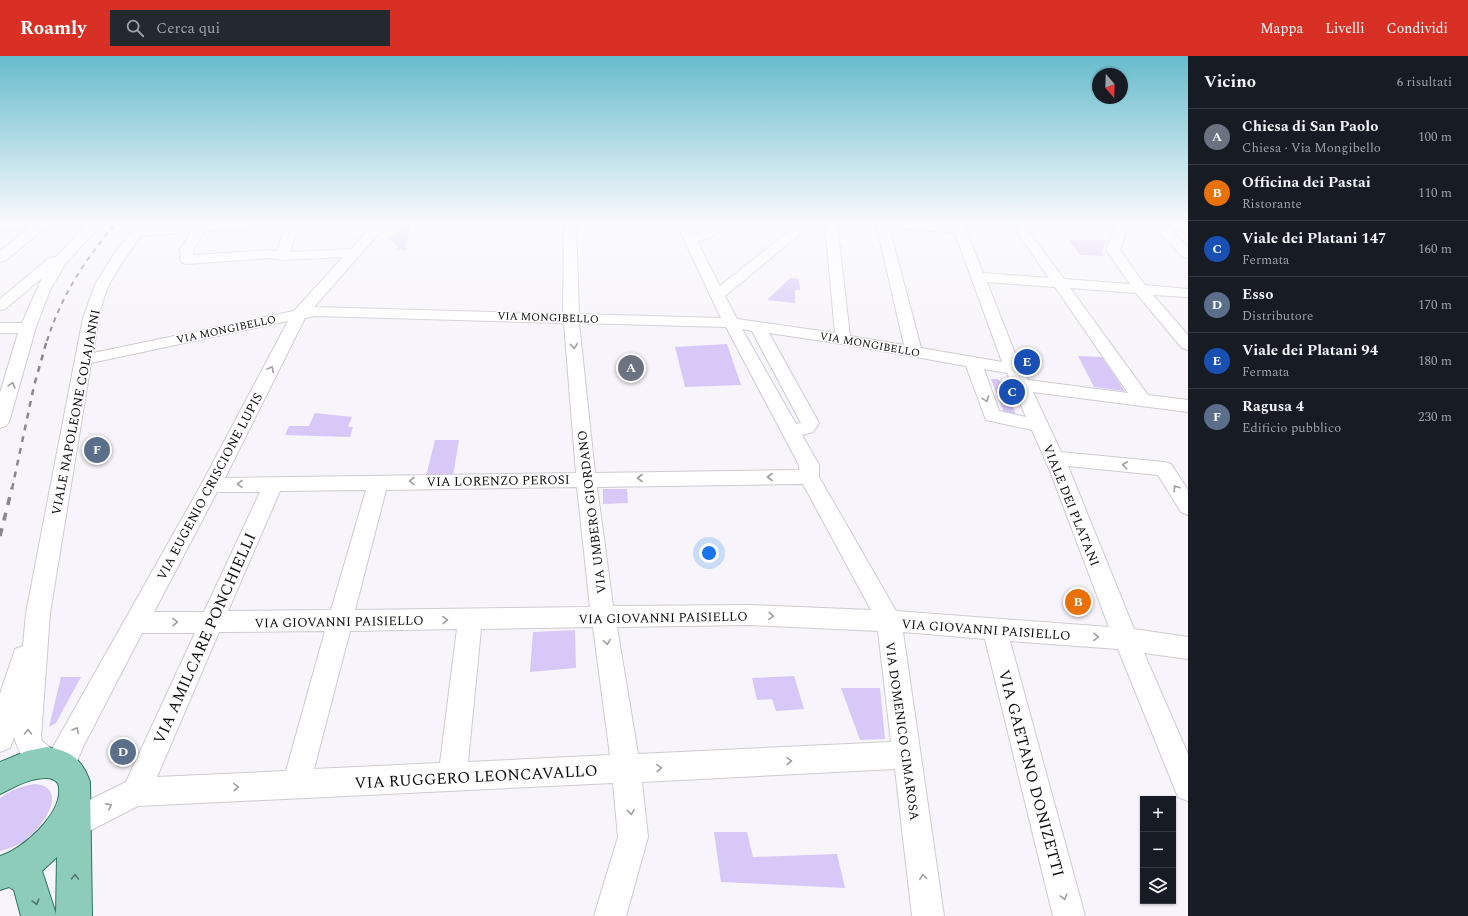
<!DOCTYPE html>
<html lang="it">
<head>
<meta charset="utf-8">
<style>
  :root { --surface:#171b24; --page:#242831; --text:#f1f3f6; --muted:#9ea1a6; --line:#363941; --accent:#d93025 }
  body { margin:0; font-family:Spectral,serif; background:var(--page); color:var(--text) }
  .controls { position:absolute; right:12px; bottom:12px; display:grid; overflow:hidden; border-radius:0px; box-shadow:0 1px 3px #0004 }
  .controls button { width:36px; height:36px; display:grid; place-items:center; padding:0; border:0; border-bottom:1px solid var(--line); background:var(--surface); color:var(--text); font:20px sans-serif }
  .compass { position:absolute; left:1092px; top:12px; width:36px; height:36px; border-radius:50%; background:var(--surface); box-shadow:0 1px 3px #0004; rotate:161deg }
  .you { position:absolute; left:709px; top:497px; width:14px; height:14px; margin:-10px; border:3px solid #fff; border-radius:50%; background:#1a73e8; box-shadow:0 0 0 6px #1a73e833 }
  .badge { display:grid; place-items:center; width:26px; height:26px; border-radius:50%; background:var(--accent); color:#fff; font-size:13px; font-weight:700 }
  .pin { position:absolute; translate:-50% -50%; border:2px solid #fff; box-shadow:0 1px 4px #0006 }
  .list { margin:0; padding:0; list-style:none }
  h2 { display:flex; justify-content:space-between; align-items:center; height:52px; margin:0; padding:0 16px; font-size:17px }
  h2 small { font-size:13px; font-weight:400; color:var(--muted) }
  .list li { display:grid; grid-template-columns:26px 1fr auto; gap:12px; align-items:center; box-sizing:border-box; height:56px; padding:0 16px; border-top:1px solid var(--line) }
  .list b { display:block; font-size:15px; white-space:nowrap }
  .list p { margin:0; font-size:13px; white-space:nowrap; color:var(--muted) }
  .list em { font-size:13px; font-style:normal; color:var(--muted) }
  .icon { flex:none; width:22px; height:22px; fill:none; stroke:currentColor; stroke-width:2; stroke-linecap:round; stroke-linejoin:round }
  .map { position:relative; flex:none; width:1188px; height:860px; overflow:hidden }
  header { display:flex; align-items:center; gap:24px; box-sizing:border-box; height:56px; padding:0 20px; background:var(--accent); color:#fff }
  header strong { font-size:19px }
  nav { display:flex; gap:22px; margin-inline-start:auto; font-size:14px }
  .search { width:280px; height:36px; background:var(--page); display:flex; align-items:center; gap:10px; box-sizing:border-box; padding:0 14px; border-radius:0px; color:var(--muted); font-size:15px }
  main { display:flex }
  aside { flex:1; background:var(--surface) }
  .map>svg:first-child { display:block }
  .green { fill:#d7c8f8 }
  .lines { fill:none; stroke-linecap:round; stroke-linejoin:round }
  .minor-casing { stroke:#cdcbd1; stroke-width:2 }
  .major-casing { stroke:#2f7360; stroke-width:2 }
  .minor { fill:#fff; fill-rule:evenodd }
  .major { fill:#8eccba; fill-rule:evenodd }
  .rail-far2 { stroke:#89888c; stroke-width:2; stroke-dasharray:5 5; stroke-linecap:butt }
  .rail-far1 { stroke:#89888c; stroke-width:2.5; stroke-dasharray:6 6; stroke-linecap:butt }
  .rail { stroke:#89888c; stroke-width:3.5; stroke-dasharray:8 8; stroke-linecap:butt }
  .oneway { stroke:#9e9e9f }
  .oneway2 { stroke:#54766d }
  .labels { text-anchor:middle; stroke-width:3; stroke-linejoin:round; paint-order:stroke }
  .far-street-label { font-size:11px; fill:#0c0c0e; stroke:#fff }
  .street-label { font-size:13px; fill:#0c0c0e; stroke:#fff }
  .near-street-label { font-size:16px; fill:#0c0c0e; stroke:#fff }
</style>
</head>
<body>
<header>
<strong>Roamly</strong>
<div class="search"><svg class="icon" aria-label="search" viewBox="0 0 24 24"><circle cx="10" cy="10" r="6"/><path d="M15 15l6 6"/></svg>Cerca qui</div>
<nav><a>Mappa</a><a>Livelli</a><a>Condividi</a></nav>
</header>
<main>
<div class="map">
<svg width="1188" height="860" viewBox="0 0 1188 860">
  <rect width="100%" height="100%" fill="#f7f5fb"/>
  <!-- green -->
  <path class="green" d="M394,167H412L405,190L407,194L397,193L398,191L387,181L394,180L402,171L392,169Z
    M1069,184H1106L1102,196L1104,200L1080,199Z
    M790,222L799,223L800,234H795V247L767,244Z
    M727,288L741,329L685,331L675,291Z
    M1078,300L1102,301L1125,335L1094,331Z
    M991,323H997L1004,327L1016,359L1004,357Z
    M315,357L352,361L348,371H353L350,381L285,379L289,370H309Z
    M435,384H459L453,420H426Z
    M603,433H627L628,447L603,448Z
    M575,574L576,612L530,616L533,576Z
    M794,620L804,653L776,655L772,643L757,644L752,622Z
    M61,621H81L56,667L49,671Z
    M841,632H880L885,683L860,684Z
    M35,728C38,728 42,729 44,730C67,742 35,778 23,786C16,790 8,793 0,795V742C11,734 21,730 35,728Z
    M714,776H747L753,801L837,798L845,832L721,826Z"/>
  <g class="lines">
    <defs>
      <path id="minor" d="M0,167H102L66,207L50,234L36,271L9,366L6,370L0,372V337L18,277H0V267H22L42,222L5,253L0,254V243L49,202L56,201L84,171L45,172L5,205L0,206V195L28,173L0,174Z
        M138,167H150L147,172L196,168L197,167H279L277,170L273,171L204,175L193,195L194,199L270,194L277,195L287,167H299L290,196L351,193L375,167H388L314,251L563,258L564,167H576L579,258L721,262L676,167H688L694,178L699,177L713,167H727L708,183L697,185L720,230L799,167H813L725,240L737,263L835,277L825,167H837L850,280L904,289L876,167H926L954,170V167H966V174L983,217L1049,222L1017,176L1023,167H1035L1029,176L1064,223L1130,228L1106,194L1117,167H1129L1120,194L1145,229L1188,233V241L1153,239L1188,279V294L1182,292L1136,237L1070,232L1148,339L1188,344V356L1033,336L1061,396L1164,406L1171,408L1188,434V459L1181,456L1158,419L1068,410L1134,573L1188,581V603L1144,597L1188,698V745L1178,741L1118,593L1010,585L1085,860H1053L985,583L903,576L944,860H912L895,713L642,726L648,781L626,860H594L618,781L613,727L138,750L66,787L55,783L51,772L55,761L126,726L195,577H142L83,691L71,720L61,724L51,719L47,721C26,712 21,702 14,681L10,692L0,696V638L15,593L23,590L26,557L83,262L95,229L114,198ZM889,171L955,177L1002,306L921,292ZM191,176L179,195L181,198L180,204L182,207L187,208L270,202L282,204L343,201L294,255L93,297C97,274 99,250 109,229C118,211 130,195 141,180ZM987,226L1055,231L1128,337L1028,324L1016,300ZM316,260L564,267L576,417L225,422L305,262ZM288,265L201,429L52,693L42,685L41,680L50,557L91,307ZM579,267L726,271L799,409V414L595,417ZM742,273L752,275L801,367L796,368ZM769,277L843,288L966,310L986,364L1032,374L1050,415L1109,571L896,555L819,421V409L802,379L813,376L819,367ZM984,313L1007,317L1026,361L999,355ZM803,428L871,554L749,549L613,550L597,431ZM577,431L590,551L355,554L386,434ZM366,434L331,554L228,555L280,435ZM217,436H260L204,556H154ZM749,569L878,575L891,686L638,698L617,571ZM593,571L610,699L468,706L481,573ZM457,573L440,707L314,713L350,575ZM325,575L286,715L157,721L219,576Z
        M1151,167H1164L1188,191V202L1183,201Z
        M1169,167H1184L1188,170V179L1171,170Z"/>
      <path id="major" d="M47,691C71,695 82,703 90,726L92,860H21L14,834L9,831L0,834V800C23,793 62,758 59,732C59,725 52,722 46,722C29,722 15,731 0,738V706L27,695ZM57,801L56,858L42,815Z"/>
    </defs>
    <!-- minor casing -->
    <use href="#minor" class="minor-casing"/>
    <!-- major casing -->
    <use href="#major" class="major-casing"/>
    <!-- minor -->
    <use href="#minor" class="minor"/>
    <!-- major -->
    <use href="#major" class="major"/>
    <!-- rail-far2 -->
    <path class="rail-far2" d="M47,285C62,238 85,204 116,167"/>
    <!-- rail-far1 -->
    <path class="rail-far1" d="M12,433L34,330L47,284"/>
    <!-- rail -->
    <path class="rail" d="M0,480L12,432"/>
  </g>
  <!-- one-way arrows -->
  <defs><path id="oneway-chevron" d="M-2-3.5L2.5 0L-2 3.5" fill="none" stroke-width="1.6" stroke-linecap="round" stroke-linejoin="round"/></defs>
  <g class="oneway">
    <use href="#oneway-chevron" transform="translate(574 290) rotate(85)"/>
    <use href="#oneway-chevron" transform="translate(271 313) rotate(-62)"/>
    <use href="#oneway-chevron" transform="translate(12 329) rotate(-73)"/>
    <use href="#oneway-chevron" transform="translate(986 343) rotate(70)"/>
    <use href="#oneway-chevron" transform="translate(1125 409) rotate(-174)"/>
    <use href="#oneway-chevron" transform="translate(770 421) rotate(180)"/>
    <use href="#oneway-chevron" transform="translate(640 422) rotate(180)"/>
    <use href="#oneway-chevron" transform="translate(412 425) rotate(179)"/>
    <use href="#oneway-chevron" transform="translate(240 428) rotate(179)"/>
    <use href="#oneway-chevron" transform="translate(1176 432) rotate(-123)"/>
    <use href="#oneway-chevron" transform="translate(771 560) rotate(3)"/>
    <use href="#oneway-chevron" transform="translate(445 564) rotate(-1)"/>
    <use href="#oneway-chevron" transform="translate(175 566) rotate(-1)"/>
    <use href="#oneway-chevron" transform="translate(1096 581) rotate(4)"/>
    <use href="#oneway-chevron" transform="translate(607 586) rotate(82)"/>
    <use href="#oneway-chevron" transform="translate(76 674) rotate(-61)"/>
    <use href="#oneway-chevron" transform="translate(28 676) rotate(-90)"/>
    <use href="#oneway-chevron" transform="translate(789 705) rotate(-3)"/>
    <use href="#oneway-chevron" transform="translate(659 712) rotate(-3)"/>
    <use href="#oneway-chevron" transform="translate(236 731) rotate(-3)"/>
    <use href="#oneway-chevron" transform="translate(109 750) rotate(-27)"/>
    <use href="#oneway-chevron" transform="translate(631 756) rotate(84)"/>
    <use href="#oneway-chevron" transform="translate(923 821) rotate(-98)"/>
    <use href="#oneway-chevron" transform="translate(1064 841) rotate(75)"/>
  </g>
  <g class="oneway2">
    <use href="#oneway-chevron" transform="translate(75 821) rotate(-89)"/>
    <use href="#oneway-chevron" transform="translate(36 846) rotate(75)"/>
  </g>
  <!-- sky -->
  <linearGradient id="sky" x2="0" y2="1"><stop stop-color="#67bccc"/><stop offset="0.58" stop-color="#fbfafd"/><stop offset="1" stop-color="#fbfafd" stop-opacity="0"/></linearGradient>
  <rect width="1188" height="287" fill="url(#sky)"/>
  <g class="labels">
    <!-- far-street labels -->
    <g class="far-street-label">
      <text transform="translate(548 261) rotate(2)" y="4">VIA MONGIBELLO</text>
      <text transform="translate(226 273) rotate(-12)" y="4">VIA MONGIBELLO</text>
      <text transform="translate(870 288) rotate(10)" y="4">VIA MONGIBELLO</text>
    </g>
    <!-- street labels -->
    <g class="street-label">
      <text transform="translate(75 356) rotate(-79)" y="5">VIALE NAPOLEONE COLAJANNI</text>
      <text transform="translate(498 424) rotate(-1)" y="5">VIA LORENZO PEROSI</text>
      <text transform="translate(209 430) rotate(-62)" y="5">VIA EUGENIO CRISCIONE LUPIS</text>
      <text transform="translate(1072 449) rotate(68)" y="5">VIALE DEI PLATANI</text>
      <text transform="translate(591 456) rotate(-97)" y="5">VIA UMBERO GIORDANO</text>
      <text transform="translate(663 561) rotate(-1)" y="5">VIA GIOVANNI PAISIELLO</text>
      <text transform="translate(339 565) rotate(-1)" y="5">VIA GIOVANNI PAISIELLO</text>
      <text transform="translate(986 573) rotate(4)" y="5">VIA GIOVANNI PAISIELLO</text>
      <text transform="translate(903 675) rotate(82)" y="5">VIA DOMENICO CIMAROSA</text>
    </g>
    <!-- near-street labels -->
    <g class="near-street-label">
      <text transform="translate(204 582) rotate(-66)" y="6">VIA AMILCARE PONCHIELLI</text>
      <text transform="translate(1032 717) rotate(75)" y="6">VIA GAETANO DONIZETTI</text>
      <text transform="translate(476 720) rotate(-3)" y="6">VIA RUGGERO LEONCAVALLO</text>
    </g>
  </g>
</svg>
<div class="controls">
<button>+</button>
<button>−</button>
<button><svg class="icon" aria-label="layers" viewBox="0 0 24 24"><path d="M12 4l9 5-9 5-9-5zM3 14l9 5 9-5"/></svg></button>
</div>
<svg class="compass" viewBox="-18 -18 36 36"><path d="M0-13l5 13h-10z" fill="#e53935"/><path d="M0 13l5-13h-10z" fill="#9ea1a6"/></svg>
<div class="you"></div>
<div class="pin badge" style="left:631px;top:312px;background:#6b7280">A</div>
<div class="pin badge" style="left:1078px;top:546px;background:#e8710a">B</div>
<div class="pin badge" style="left:1012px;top:336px;background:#1a4fb4">C</div>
<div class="pin badge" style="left:123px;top:696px;background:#5c6f8a">D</div>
<div class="pin badge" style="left:1027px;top:306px;background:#1a4fb4">E</div>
<div class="pin badge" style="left:97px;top:394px;background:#5c6f8a">F</div>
</div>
<aside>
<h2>Vicino<small>6 risultati</small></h2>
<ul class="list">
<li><span class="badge" style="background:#6b7280">A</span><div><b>Chiesa di San Paolo</b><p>Chiesa · Via Mongibello</p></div><em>100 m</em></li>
<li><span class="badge" style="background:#e8710a">B</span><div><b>Officina dei Pastai</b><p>Ristorante</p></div><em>110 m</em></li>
<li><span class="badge" style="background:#1a4fb4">C</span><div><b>Viale dei Platani 147</b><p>Fermata</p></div><em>160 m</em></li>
<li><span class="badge" style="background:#5c6f8a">D</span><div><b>Esso</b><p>Distributore</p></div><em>170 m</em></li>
<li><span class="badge" style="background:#1a4fb4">E</span><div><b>Viale dei Platani 94</b><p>Fermata</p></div><em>180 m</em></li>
<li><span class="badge" style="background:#5c6f8a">F</span><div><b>Ragusa 4</b><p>Edificio pubblico</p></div><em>230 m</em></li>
</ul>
</aside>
</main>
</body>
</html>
